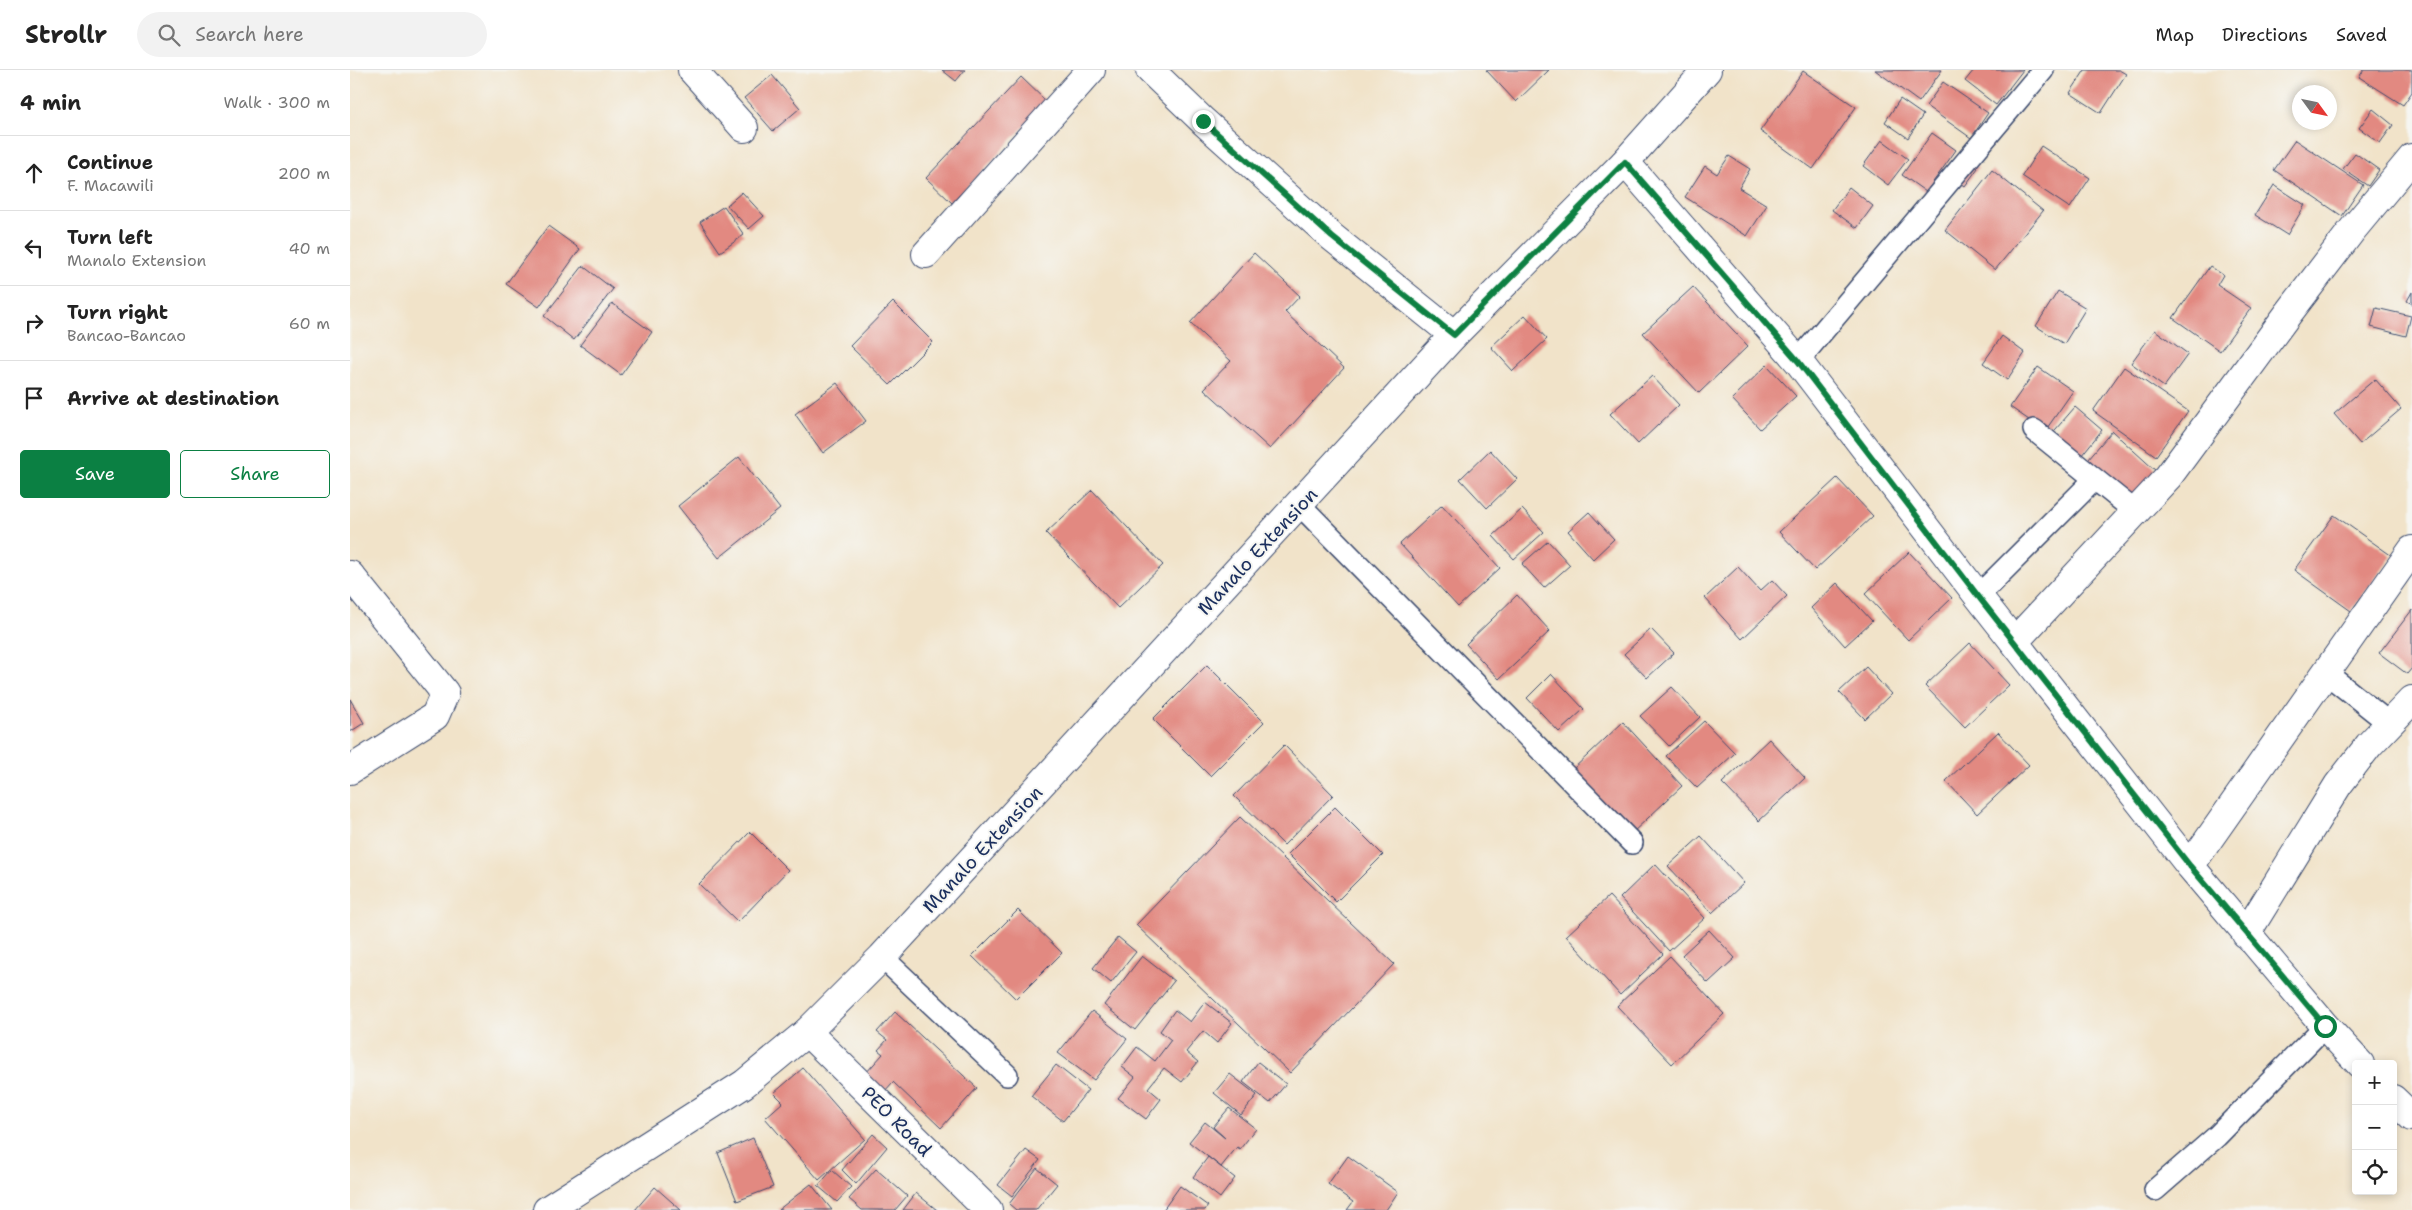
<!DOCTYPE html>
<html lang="en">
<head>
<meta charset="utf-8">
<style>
  :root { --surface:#fff; --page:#f2f2f2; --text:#222; --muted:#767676; --line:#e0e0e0; --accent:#0b8043 }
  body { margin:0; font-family:"Shantell Sans",sans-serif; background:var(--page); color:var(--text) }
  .controls { position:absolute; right:15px; bottom:15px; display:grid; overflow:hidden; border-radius:5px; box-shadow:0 2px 8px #0003 }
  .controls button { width:45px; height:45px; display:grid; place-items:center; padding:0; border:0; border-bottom:1px solid var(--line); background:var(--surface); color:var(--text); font:25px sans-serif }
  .compass { position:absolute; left:1942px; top:15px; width:45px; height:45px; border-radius:50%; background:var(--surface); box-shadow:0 2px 8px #0003; rotate:123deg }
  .stop { position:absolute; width:15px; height:15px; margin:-11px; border:4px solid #0b8043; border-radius:50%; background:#fff }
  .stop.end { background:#0b8043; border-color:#fff; box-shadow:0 1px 5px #0008 }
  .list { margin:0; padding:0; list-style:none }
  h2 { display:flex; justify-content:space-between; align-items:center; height:65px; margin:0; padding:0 20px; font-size:21px }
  h2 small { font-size:16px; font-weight:400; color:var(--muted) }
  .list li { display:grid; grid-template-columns:32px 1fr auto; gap:15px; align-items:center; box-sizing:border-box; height:75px; padding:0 20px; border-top:1px solid var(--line) }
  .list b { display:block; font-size:19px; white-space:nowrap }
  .list p { margin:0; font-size:16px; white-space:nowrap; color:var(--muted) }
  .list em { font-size:16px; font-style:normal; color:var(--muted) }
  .actions { display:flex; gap:10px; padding:15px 20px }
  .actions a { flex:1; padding:11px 0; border:1px solid var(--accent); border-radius:5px; text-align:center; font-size:18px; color:var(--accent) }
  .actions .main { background:var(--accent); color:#fff }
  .icon { flex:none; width:28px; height:28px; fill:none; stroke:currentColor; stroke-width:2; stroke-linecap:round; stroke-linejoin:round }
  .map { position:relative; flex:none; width:2062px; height:1140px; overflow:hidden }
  header { display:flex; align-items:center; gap:30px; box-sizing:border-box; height:70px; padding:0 25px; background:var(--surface); border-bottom:1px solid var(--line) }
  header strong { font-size:24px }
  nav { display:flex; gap:28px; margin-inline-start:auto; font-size:18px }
  .search { width:350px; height:45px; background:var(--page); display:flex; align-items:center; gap:12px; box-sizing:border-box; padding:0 18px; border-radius:28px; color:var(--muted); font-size:19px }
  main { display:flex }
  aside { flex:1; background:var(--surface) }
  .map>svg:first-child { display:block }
  .building { fill:#e28981 }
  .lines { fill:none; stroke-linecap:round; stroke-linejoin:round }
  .service-casing { stroke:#3b4a6e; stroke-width:24 }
  .minor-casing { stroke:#3b4a6e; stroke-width:30 }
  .tertiary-casing { stroke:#3b4a6e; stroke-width:30 }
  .service { stroke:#fff; stroke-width:21 }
  .minor { stroke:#fff; stroke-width:28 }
  .tertiary { stroke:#fff; stroke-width:28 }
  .route { stroke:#0b8043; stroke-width:6 }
  .labels { text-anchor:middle; stroke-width:4; stroke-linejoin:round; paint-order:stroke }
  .street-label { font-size:19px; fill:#1b2f5e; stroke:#f6f6f2 }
</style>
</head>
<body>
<header>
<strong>Strollr</strong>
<div class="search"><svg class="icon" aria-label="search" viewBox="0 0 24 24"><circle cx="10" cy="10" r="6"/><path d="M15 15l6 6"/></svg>Search here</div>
<nav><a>Map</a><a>Directions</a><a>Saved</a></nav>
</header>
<main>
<aside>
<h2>4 min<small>Walk · 300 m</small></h2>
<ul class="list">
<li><svg class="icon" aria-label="ahead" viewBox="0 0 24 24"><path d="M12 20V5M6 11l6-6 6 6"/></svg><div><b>Continue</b><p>F. Macawili</p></div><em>200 m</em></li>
<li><svg class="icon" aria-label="left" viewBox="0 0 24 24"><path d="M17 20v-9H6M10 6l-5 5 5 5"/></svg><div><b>Turn left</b><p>Manalo Extension</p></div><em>40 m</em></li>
<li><svg class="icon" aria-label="right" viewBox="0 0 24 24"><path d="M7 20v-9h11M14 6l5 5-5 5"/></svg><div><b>Turn right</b><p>Bancao-Bancao</p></div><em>60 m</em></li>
<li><svg class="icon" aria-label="arrive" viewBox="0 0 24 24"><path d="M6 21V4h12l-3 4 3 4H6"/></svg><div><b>Arrive at destination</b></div></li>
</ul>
<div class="actions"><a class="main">Save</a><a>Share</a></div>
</aside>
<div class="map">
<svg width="2062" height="1140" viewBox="0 0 2062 1140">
  <rect width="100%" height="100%" fill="#f6f6f2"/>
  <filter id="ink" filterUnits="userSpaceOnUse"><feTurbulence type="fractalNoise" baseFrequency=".02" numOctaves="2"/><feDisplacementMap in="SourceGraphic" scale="10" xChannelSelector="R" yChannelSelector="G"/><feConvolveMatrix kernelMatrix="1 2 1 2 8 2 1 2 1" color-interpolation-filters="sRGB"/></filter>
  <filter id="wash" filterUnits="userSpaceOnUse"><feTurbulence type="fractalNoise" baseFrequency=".0096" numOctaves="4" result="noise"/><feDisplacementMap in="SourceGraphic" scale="20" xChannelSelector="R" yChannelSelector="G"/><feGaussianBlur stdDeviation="1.12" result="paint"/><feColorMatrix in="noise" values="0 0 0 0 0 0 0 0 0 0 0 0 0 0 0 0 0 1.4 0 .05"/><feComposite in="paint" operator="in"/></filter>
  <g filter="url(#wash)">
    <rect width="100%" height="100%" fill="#f1e3c9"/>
    <g id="blocks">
      <!-- building -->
      <path class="building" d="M592,0H615L606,11Z
        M1136,0H1199L1166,32Z
        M1525,0H1592L1569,32Z
        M1624,0H1673L1646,35L1615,11Z
        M1735,0H1769L1776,4L1751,43L1720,23Z
        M2014,0H2062V22L2053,35L2009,7Z
        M1453,1L1506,37L1463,99L1410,61Z
        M422,5L450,38L423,61L394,28Z
        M671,7L697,32L602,133L576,108Z
        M1593,12L1638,43L1621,68L1576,36Z
        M1550,29L1573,45L1558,68L1535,52Z
        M2023,39L2043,55L2030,73L2009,58Z
        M1582,63L1606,80L1576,122L1552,105Z
        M1532,70L1558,89L1538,115L1513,96Z
        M1945,70L2013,115L1992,146L1924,100Z
        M1691,76L1740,108L1720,138L1672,106Z
        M2005,83L2029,100L2018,116L1993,99Z
        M1379,86L1400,99L1389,118L1417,135L1397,166L1335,127L1355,96L1367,104Z
        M1619,91L1628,98L1615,116L1606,109Z
        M1642,100L1693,141L1645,200L1595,160Z
        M1924,115L1955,135L1937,165L1905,145Z
        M1499,117L1523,136L1507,158L1482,140Z
        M392,122L414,146L399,159L377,135Z
        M374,136L394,165L370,182L350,152Z
        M198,156L230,179L189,237L156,214Z
        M904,183L950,226L935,242L994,298L920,379L854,319L881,291L840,253Z
        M233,196L263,219L224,270L194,246Z
        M1860,196L1873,205L1867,215L1901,238L1870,281L1823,248Z
        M1343,217L1398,276L1349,323L1293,263Z
        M1708,221L1736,238L1714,274L1686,256Z
        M2062,222V234L2057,231Z
        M543,232L583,272L540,315L500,276Z
        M262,233L302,262L271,305L230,275Z
        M2026,238L2061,246L2056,266L2021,257Z
        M1175,245L1197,269L1163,301L1141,277Z
        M1805,260L1838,284L1814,317L1781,293Z
        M1652,266L1675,283L1657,310L1633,293Z
        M1417,295L1446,326L1410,359L1382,329Z
        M1688,297L1723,321L1695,361L1660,337Z
        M1774,297L1838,341L1806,386L1743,341Z
        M1302,306L1329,335L1288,374L1260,344Z
        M2025,309L2051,339L2010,374L1984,344Z
        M487,313L516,351L473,383L445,344Z
        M1725,337L1752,360L1727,391L1699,367Z
        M1762,361L1806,401L1782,429L1738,389Z
        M1140,380L1167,409L1137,438L1110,409Z
        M389,387L430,439L369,488L328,436Z
        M1487,408L1523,446L1465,500L1429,462Z
        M742,420L813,495L768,538L696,463Z
        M1092,435L1150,498L1108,537L1050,474Z
        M1172,439L1194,462L1164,489L1143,466Z
        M1239,442L1264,469L1243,489L1218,461Z
        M1984,445L2042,486L2001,541L1944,500Z
        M1198,471L1220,495L1194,518L1172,494Z
        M1559,482L1602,528L1558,570L1515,524Z
        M1388,497L1410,521L1422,510L1437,526L1392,569L1355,528Z
        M1487,513L1522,551L1495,576L1461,538Z
        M1167,525L1200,561L1149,609L1116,574Z
        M2062,540V598L2057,604L2029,583Z
        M1301,559L1324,583L1297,608L1274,584Z
        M1620,573L1659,615L1615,657L1575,616Z
        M857,595L914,652L860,706L803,649Z
        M1516,597L1541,624L1515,649L1489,622Z
        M1201,604L1234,639L1209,662L1177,628Z
        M1322,617L1350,647L1319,676L1290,646Z
        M0,629L14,653L0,662Z
        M1354,651L1385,683L1347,718L1316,686Z
        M1273,652L1332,716L1281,764L1222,700Z
        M1648,662L1679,695L1627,744L1596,711Z
        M1419,669L1455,708L1409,751L1372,713Z
        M934,675L983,725L934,775L884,726Z
        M985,737L1033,785L986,832L938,784Z
        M890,747L1044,894L940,1003L786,855Z
        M400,762L438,800L388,852L349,814Z
        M1351,766L1394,813L1362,843L1318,796Z
        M1305,794L1355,848L1319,881L1270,828Z
        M1259,826L1313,884L1270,925L1216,866Z
        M668,840L712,883L666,929L622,886Z
        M1359,860L1385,888L1358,913L1332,885Z
        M768,867L786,882L761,913L743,898Z
        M792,886L824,911L785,960L754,935Z
        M1320,886L1374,944L1322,994L1267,936Z
        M855,932L882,953L867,973L853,961L836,982L848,992L832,1012L814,998L798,1018L811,1029L796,1049L768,1028L785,1007L772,997L787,977L805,991L821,970L810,961L825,940L840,952Z
        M742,941L777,969L744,1010L708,983Z
        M545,942L627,1018L591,1058L543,1012L534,1022L515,1004L533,984L528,980L537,970L527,962Z
        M908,992L936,1014L920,1033L893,1012Z
        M706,995L738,1020L713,1051L681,1026Z
        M453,998L515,1069L469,1110L415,1048L433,1032L424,1023Z
        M880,1004L907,1025L891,1045L864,1023Z
        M879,1038L906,1059L890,1079L887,1077L871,1097L839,1072L855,1052L875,1068L863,1057Z
        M523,1064L537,1077L506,1114L492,1100Z
        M403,1068L423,1117L387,1131L368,1083Z
        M676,1080L690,1090L662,1126L648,1115Z
        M998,1086L1048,1122L1036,1140H997L1003,1132L978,1114Z
        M858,1087L885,1108L870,1128L843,1107Z
        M687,1098L707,1114L686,1140H666L659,1134Z
        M526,1099L557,1126L545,1140H512L499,1129Z
        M482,1100L501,1117L487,1132L468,1116Z
        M461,1114L482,1140H428Z
        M830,1116L858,1136L855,1140H813Z
        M305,1117L331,1140H285Z
        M566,1123L587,1140H553Z"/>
    </g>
  </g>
  <g filter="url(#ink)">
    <use href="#blocks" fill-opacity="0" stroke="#3b4a6e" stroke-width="1"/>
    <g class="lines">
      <defs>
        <path id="service" d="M1448,291L1693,0
          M1684,360L1787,443
          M950,435L1282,773
          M1628,526L1744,410
          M1976,603L2040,654
          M532,887L657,1005
          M1805,1120L1867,1066L1975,956"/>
        <path id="minor" d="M342,0L394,58
          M800,0L853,51L982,167L1104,265
          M1275,92L1448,291L1628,526L1840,796L1975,956L2010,994
          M576,184L741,0
          M0,505L95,623L85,646L0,700
          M1665,571L1818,407L1938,244L2003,159L2062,88
          M1840,796L2062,480
          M1896,864L1988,715L2019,675L2062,630
          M457,962L638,1140
          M2043,1029L2062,1047"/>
        <path id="tertiary" d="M197,1140L394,1014L457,962L532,887L1104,265L1275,92L1357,0"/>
      </defs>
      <!-- service casing -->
      <use href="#service" class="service-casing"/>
      <!-- minor casing -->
      <use href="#minor" class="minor-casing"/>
      <!-- tertiary casing -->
      <use href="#tertiary" class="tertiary-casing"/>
      <!-- service -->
      <use href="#service" class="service"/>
      <!-- minor -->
      <use href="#minor" class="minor"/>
      <!-- tertiary -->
      <use href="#tertiary" class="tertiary"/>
    </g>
  </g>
  <g class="lines" filter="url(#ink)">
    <!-- route -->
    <path class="route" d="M853,51L982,167L1104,265L1275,92L1448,291L1628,526L1840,796L1975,956"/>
  </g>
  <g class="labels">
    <!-- street labels -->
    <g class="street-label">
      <text transform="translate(907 481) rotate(-47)" y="7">Manalo Extension</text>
      <text transform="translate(632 779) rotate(-47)" y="7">Manalo Extension</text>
      <text transform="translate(547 1051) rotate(45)" y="7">PEO Road</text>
    </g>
  </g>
</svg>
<div class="controls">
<button>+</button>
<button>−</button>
<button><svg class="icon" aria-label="locate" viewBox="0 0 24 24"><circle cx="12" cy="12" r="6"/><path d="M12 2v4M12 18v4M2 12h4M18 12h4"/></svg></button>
</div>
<svg class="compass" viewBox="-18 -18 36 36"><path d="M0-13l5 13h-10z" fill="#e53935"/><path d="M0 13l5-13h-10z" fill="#767676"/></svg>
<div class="stop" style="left:1975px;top:956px"></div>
<div class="stop end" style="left:853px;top:51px"></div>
</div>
</main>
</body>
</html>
